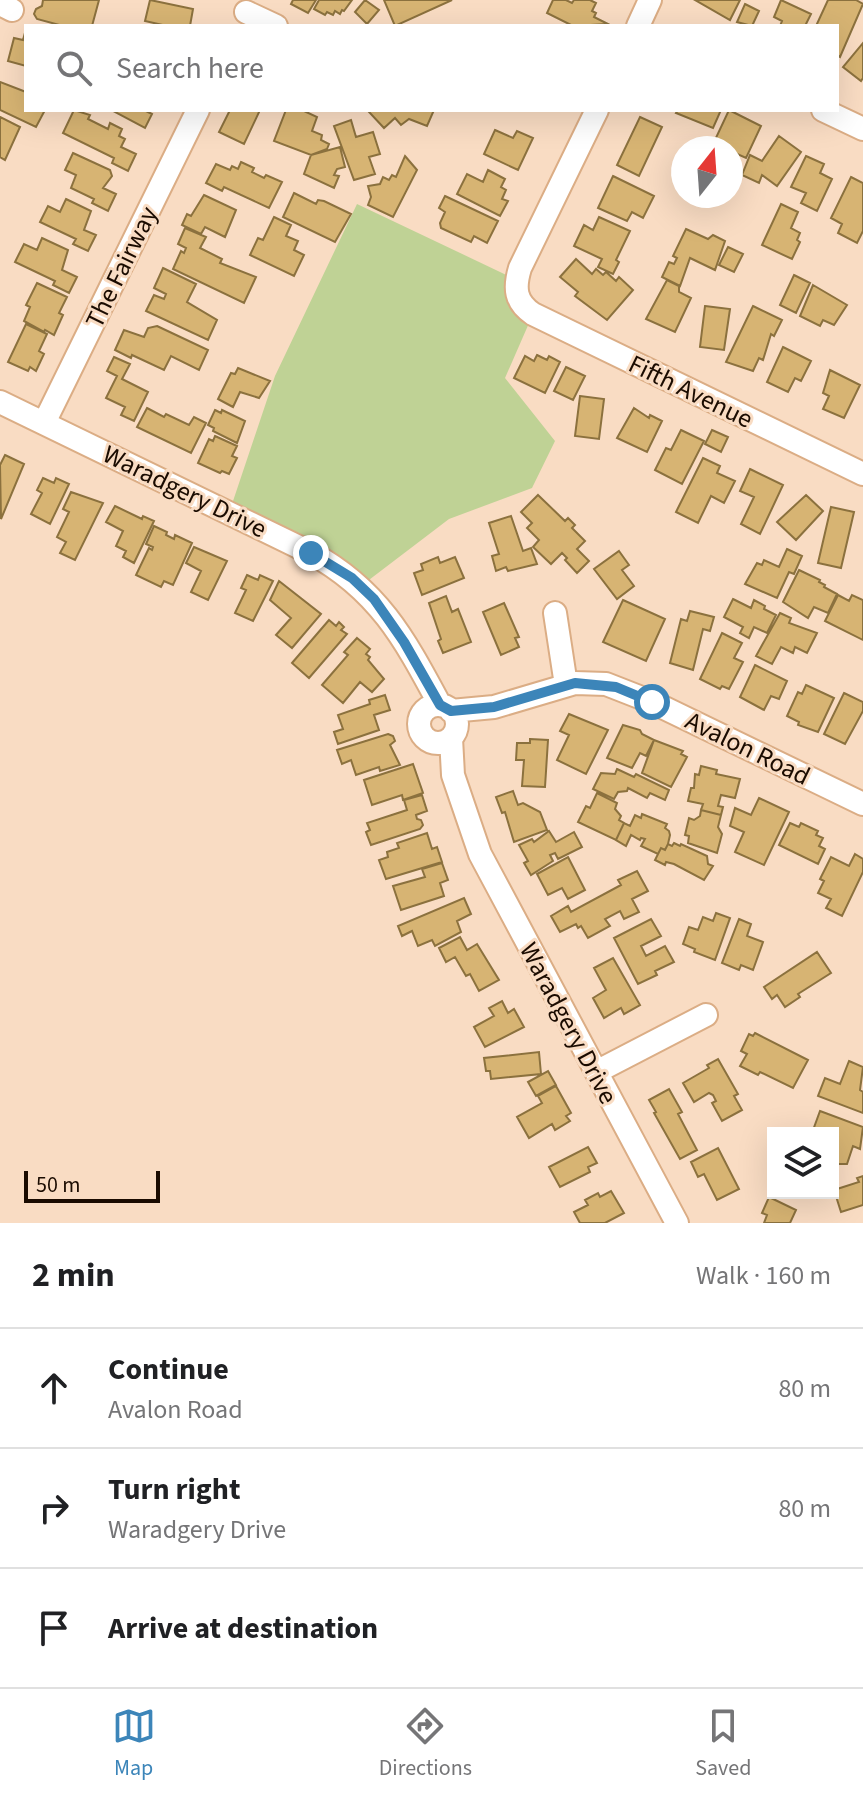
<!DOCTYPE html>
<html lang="en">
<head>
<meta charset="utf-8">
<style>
  :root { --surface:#fff; --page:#f2f2f2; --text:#202124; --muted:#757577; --line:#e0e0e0; --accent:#3c85b9 }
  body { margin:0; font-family:"Source Sans 3",sans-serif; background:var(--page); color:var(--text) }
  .controls { position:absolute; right:24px; bottom:24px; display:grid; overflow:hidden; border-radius:0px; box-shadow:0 8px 32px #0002 }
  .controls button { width:72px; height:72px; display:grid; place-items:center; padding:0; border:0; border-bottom:2px solid var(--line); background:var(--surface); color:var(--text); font:40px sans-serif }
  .compass { position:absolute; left:671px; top:136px; width:72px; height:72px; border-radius:50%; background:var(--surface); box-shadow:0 8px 32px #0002; rotate:17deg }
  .scale { position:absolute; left:24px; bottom:20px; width:136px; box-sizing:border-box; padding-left:8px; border:4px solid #1a0b00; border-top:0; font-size:22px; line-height:28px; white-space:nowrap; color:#1a0b00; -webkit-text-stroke:6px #f9dcc3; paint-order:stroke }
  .stop { position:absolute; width:24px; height:24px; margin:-18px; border:6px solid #3c85b9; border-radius:50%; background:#fff }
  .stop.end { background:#3c85b9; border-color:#fff; box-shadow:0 2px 8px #0008 }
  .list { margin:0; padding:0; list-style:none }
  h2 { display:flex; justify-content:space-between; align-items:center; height:104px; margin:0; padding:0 32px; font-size:34px }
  h2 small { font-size:26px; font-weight:400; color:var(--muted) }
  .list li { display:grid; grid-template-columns:52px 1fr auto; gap:24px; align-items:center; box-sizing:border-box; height:120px; padding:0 32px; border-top:2px solid var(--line) }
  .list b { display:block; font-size:30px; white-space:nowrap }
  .list p { margin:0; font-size:26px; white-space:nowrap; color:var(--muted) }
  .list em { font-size:26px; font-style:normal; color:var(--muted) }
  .icon { flex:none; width:44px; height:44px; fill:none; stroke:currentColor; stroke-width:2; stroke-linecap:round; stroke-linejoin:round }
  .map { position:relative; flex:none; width:863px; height:1223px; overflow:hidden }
  .search { position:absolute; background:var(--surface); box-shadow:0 8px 32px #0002; left:24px; right:24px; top:24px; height:88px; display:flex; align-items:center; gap:20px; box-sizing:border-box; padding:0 28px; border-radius:0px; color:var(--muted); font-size:30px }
  .sheet { height:464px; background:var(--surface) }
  nav { display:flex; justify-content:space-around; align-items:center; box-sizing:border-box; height:112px; border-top:2px solid var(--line); background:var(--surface); font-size:22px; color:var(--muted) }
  nav a { display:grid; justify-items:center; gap:4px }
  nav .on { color:var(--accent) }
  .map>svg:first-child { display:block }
  .green { fill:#bfd295 }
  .building { fill:#d7b473; stroke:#8b713e; stroke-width:2 }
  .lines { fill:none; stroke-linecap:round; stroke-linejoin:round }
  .street-casing { stroke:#dbad85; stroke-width:26 }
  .street { stroke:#fff; stroke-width:22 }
  .route { stroke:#3c85b9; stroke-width:10 }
  .labels { text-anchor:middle; stroke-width:6; stroke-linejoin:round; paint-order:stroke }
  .street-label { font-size:26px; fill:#1a0b00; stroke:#f9dcc3 }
</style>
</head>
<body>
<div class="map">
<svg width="863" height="1223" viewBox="0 0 863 1223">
  <rect width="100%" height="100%" fill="#f9dcc3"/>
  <!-- green -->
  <path class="green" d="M357,204L517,280L533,314L505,378L555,441L532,488L449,519L361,586L229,513L275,376Z"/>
  <!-- building -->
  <path class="building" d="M43,0H99L92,26H63L37,19L34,14L36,9L42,6Z
    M150,0L193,9L190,26H167L145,21Z
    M293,0H316L308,13L291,4Z
    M319,0H352L344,11L342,10L340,14L335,11L333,15L327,12L325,15L314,9Z
    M365,0L379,10L367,24L355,12Z
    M384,0H452L395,26Z
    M553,0H566L572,3L574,0H590L596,3L592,11L596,13L594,17L608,24L573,26L547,13Z
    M695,0H740L730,20Z
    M781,0L811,14L805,26H780L782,21L774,17Z
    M828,0H856L863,4L840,57L837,55V26H816Z
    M745,4L759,11L752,26L737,22Z
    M26,29V66L8,61L14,38L23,40Z
    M863,43V78L861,81L843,67Z
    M0,82L26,92V110H45L36,127L0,110Z
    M74,110L90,115L88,119L108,129L110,123L122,129L119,136L125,139L121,147L136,154L128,171L112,163L114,158L63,133Z
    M144,110L152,114L145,128L113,111Z
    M230,110H260L244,144L219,132Z
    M286,110H302L317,117L312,131L322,135L321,140L329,144L327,149L311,155L274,141Z
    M372,110H434L427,126L409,119L401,125L395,118L384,128L369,112Z
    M678,110H721L713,128L676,113Z
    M729,110L761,126L746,158L733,152L731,156V148H716L718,144L714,142Z
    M0,117L20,127L5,160L0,157Z
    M640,117L662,127L639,176L617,165Z
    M351,120L356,137L373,132L380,154L369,157L375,174L354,180L334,126Z
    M495,130L513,138L517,131L533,138L518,170L484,154Z
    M779,136L801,152L777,186L762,175L759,183L742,175L750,155L762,161Z
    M340,147L345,167L337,169L334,175L339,176L334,188L304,174L311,155Z
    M73,153L110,170L112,176L103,188L116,194L108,211L92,203L94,199L71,188L76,175L65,170Z
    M405,156L417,170L393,217L368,205L371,197L368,186L380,184L383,177L389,180L392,175L396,177Z
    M806,156L824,164L820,173L832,179L817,211L801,203L806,193L791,187Z
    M241,162L254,168L252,172L264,178L266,175L282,182L269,208L224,187L222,191L206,183L216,164L230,170L232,166L238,169Z
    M488,170L505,179L501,187L506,190L502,199L508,201L500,216L457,194L467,174L483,182Z
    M613,176L654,196L643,218L632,212L627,221L598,208Z
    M851,177L863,183V231L857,243L838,233L842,224L831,218Z
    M294,193L316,204L318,200L324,201L351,214L335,242L283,217Z
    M204,195L236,210L225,237L205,227L201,234L182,225L187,214L191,216Z
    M445,196L498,221L487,243L474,236L471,242L441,228L440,223L445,212L439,208Z
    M66,199L91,211L84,230L96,235L88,251L73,244L76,239L40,222L48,206L60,212Z
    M781,204L798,212L791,228L800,233L797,240L800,242L792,259L762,245Z
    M274,217L291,225L286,236L298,241L294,250L304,255L294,276L250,255L258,238L263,240Z
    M599,217L630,231L616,260L619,262L613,274L598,267L602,259L574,246L584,225L593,230Z
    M185,228L206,237L200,248L222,259L220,263L256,277L244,303L173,269L181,251L184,253L186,248L178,244Z
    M686,229L708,239L713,235L725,241L715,270L690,258L680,286L662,277L669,262L674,264L677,258L673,256Z
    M42,238L68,250L62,270L77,277L69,293L53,285L55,281L15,262L24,244L37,250Z
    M728,247L743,254L734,272L719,265Z
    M576,259L592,274L596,269L603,275L606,272L616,281L619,277L633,290L607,320L575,296L578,292L560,277Z
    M163,268L196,284L187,302L217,320L208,340L146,311L154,295L164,299L166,294L154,288Z
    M794,275L810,283L796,313L780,305Z
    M667,280L679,286V292L691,298L675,332L646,319Z
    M37,283L67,297L59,313L63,315L54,335L45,330L44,332L24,321L30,307L26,305Z
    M813,285L847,305L834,325L823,320L820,326L800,316Z
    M705,306L730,309L724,350L700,347Z
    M753,306L782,320L774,336L771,334L763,360L759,358L753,371L726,362Z
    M26,324L47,334L39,351L44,354L36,371L30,367L28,371L8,362Z
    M157,326L208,350L199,370L171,356L164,370L132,355L131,358L115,350L124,330L144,337L148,328Z
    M783,347L811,361L801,381L795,378L788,392L767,382Z
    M537,355L547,360L549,356L560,362L545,393L514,378L525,356L534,361Z
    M114,357L130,364L122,379L148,392L134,421L121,415L125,407L106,398L117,376L107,371Z
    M566,367L585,376L573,400L554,391Z
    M238,368L270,381L259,398L240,392L233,407L218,399L231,373L235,374Z
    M830,370L860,385L844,418L823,409L829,396L823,393Z
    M580,396L604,399L599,439L575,436Z
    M147,408L164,417L166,414L189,425L194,417L206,423L191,453L137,427Z
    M634,408L649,418L650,415L662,421L647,452L617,438Z
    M215,410L221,413L222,410L245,421L237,443L213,431L214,428L208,425Z
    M681,430L704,441L682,484L655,470L666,448L671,450Z
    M712,430L728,437L721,452L705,444Z
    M215,436L237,446L232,456L237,458L229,474L222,471L220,473L198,463L209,439L213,441Z
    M5,455L24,464L1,519L0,465Z
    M703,458L720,466L717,473L735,481L724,503L711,496L698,523L676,512Z
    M750,469L783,485L760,534L741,524L754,497L740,491Z
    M43,478L54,483L56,478L69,484L50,524L31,514L42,493L37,490Z
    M71,492L103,503L75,560L60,553L66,542L57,537L69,512L63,509Z
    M538,495L565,521L568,518L575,525L572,528L585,541L577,549L589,561L577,573L565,560L567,558L562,553L551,564L533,547L539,540L527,528L532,523L521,512Z
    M806,495L823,511L796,540L777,522Z
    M115,506L142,519L143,516L154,521L134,563L123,557L126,551L116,546L123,531L106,522Z
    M831,507L854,512L841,568L818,563Z
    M511,516L523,551L531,548L537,564L508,571L506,567L496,571L492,556L499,554L489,523Z
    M154,526L167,532L166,535L174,539L175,535L192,543L173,585L164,581L161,587L136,575L149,548L152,550L153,547L146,544Z
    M194,547L227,561L208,600L191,592L201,571L186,563Z
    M787,549L802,556L794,574L789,572L777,598L745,584L757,563L762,565L764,560L779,567Z
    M619,551L629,565L622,570L634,586L617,599L594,569Z
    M438,557L440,563L455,557L464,578L422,595L414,573L423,570L421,564Z
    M799,570L820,580L819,582L825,585L824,587L837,594L828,613L814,607L808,618L783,602Z
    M247,575L258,580L260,575L273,581L253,621L235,613L246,590L241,588Z
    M279,581L321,614L292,648L276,635L291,618L270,600Z
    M838,595L849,601L852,595L863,600V640L825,621Z
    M446,596L452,612L458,609L471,642L443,653L438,641L441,639L429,603Z
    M733,599L751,608L754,600L765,606L764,609L776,615L767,633L754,627L749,638L740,633L743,627L724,617Z
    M623,600L665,619L646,661L603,642Z
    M504,603L519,637L515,638L519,647L501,655L483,612Z
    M690,611L714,617L710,631L703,629L693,670L670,663L681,619L687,621Z
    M780,613L791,618L789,623L817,633L807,653L795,647L793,653L781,647L772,664L756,656Z
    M329,620L336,626L339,622L344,627L341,630L347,634L309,678L292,663Z
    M722,633L742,643L734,658L743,662L729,689L722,686L720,689L700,679Z
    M357,638L370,649L366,654L370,657L368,660L384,679L372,692L360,682L343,703L322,685L348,655L344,652Z
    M755,665L787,681L779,699L771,696L764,710L740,697Z
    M806,685L834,698L818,732L798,725L799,722L787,716L798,692L802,694Z
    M844,693L863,702V711L845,744L824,734Z
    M385,695L390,710L374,715L379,730L338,744L334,732L343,729L338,715L370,704L369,700Z
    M569,714L608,730L586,774L557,760L569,735L560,731Z
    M623,725L640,730L642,734L654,740L646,756L640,753L632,768L607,758Z
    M388,734L393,736L395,741L390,745L400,765L380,771L379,767L356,775L351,760L342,764L337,750Z
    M530,739L548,740L545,787L522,786L524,760H516L517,743H530Z
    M654,740L683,751L681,754L687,757L671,787L642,773Z
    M413,764L423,793L403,800L402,795L372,805L364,780Z
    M701,766L717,770L716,774L740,779L735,798L721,795L718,806L723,807L721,815L701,810L703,804L688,801L691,788H694L695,774L699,775Z
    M617,769L634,777L636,774L669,790L665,800L650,793L647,798L628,788L627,791L618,792L614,799L593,789L601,773L615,774Z
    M513,791L518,805L523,803L540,812L547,830L514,842L505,812L502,813L496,797Z
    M597,793L617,803L615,809L621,816L619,820L624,823L616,840L578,822L586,806L590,808Z
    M422,795L427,811L416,815L417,819L421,820L423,825L420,829L371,845L366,832L370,830L367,823L407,810L404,800Z
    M759,798L789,812L764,865L735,852L744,832L730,826L735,808L751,815Z
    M701,810L721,815L718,827L722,834L717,853L688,843L689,836L685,835L689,818L694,820L700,816Z
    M642,814L667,824L665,828L669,831L670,835L668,844L665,850L661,848L658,854L641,846L645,839L641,838L640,840L631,835L626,846L616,840L624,823L630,826L635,815L641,818Z
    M790,823L799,827L801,823L818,831L816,835L823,838L819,846L825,849L818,864L779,845Z
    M549,831L556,842L574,832L582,847L558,859L555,853L550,855L553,861L531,875L524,863L528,861L519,845L532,839L534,842Z
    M427,833L432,849L437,847L442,862L386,879L379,860L388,857L387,852L399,848L397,843Z
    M674,843L680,846L681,844L707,856L708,864L713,866L704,880L674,864L666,862L665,865L655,860L661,848L665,850L668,844L672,846Z
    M855,854L863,859V872L842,916L826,908L831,899L818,893L824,881L820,879L831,857L849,866Z
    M568,857L585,890L568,899L562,888L548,895L537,874Z
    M442,863L448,880L440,883L444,896L401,910L393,886L425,877L422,869Z
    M637,871L648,891L632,899L639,912L624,919L620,911L605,919L610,926L588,938L581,926L578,928L576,924L560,932L551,916L568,906L571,912L621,885L618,880Z
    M464,898L471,914L457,921L461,932L435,946L432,940L418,946L412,931L402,936L398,926Z
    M716,913L730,918L715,960L694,952L695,949L683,944L689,927L698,930L703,917L713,921Z
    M651,919L661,936L641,946L646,956L665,946L674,962L655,971L657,975L638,984L614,938Z
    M739,919L751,924L747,936L763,942L753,970L741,965L739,970L722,963Z
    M460,937L467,950L477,944L499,980L479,991L470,974L466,976L455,957L446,962L439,948Z
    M817,952L831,973L798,994L800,997L785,1007L777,995L772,999L764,987Z
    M613,958L640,1005L624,1014L621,1008L604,1018L593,998L606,990L594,968Z
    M502,1001L508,1013L514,1009L524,1027L485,1047L474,1027L494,1016L489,1008Z
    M755,1033L808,1060L793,1088L760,1072L758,1075L740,1066L747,1054L741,1051L749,1034L753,1036Z
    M539,1052L541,1074L491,1079L490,1071H486L484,1058Z
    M718,1059L738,1094L734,1096L742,1110L722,1121L712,1103L716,1101L713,1095L709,1093L694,1102L683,1083L709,1068L707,1065Z
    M849,1061L863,1067L860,1090L863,1092V1113L818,1096L825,1078L840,1084Z
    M548,1071L556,1085L536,1096L528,1082Z
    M556,1086L571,1113L566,1116L570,1121L555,1130L552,1124L529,1138L517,1117L542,1103L538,1096Z
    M669,1089L682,1112L678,1114L697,1150L680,1159L654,1113L656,1112L649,1100Z
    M820,1111L863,1127L860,1149L853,1146L847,1164H833V1148L837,1143L833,1142V1133H812Z
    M588,1147L597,1163L588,1167L590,1172L560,1187L549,1167Z
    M718,1148L739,1189L717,1200L704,1174L698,1177L691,1162Z
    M863,1176V1205L841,1212L834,1190L859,1182L857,1178Z
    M611,1191L624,1213L605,1223H580L574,1212L588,1205L585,1200L598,1193L600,1197Z
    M769,1197L796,1210L790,1223H764L767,1215L762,1213Z"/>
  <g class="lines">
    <defs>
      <path id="street" d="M0,4L12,10
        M246,12L276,26
        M638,26L650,0
        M597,110L520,268C514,288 515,302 533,314L863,474
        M823,110L863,129
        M0,402L311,553C379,590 405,640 440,705
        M44,423L198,110
        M555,613L566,685
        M419 724a19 19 0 1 1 38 0a19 19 0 1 1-38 0Z
        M451,711L494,707L575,683L606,684L652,702L863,804
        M451,738L453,775L480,854L677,1223
        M598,1071L706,1015"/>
    </defs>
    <!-- street casing -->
    <use href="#street" class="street-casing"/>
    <!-- street -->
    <use href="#street" class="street"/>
  </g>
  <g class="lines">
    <!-- route -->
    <path class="route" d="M311,553L352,578L374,599L404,642L440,705L451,711L494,707L575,683L616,687L652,702"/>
  </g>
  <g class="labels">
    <!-- street labels -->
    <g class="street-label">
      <text transform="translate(121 267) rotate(-64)" y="9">The Fairway</text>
      <text transform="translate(691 391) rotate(26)" y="9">Fifth Avenue</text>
      <text transform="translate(185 491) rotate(26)" y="9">Waradgery Drive</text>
      <text transform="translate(748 748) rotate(26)" y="9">Avalon Road</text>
      <text transform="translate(569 1023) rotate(62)" y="9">Waradgery Drive</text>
    </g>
  </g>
</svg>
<div class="controls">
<button><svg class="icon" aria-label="layers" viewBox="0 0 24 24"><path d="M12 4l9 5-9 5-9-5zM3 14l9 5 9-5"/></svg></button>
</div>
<svg class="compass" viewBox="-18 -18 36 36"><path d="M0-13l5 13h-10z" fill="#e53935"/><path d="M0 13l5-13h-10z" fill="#757577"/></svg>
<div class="scale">50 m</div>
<div class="stop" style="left:652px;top:702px"></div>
<div class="stop end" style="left:311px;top:553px"></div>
<div class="search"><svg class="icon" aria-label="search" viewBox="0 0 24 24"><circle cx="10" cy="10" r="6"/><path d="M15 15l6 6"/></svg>Search here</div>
</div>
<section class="sheet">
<h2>2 min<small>Walk · 160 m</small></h2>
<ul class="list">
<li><svg class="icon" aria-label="ahead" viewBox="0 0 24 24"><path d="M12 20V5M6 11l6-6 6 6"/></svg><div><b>Continue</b><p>Avalon Road</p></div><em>80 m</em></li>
<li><svg class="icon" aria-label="right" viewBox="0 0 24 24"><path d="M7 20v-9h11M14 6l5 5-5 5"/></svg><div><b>Turn right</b><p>Waradgery Drive</p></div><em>80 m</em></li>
<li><svg class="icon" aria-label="arrive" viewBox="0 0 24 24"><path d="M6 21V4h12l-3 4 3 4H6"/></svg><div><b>Arrive at destination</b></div></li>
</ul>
</section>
<nav>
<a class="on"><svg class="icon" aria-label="map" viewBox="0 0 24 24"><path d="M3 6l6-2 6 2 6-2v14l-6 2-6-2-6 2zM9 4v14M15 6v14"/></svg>Map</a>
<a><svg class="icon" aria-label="directions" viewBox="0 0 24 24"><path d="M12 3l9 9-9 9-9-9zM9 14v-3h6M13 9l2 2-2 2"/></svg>Directions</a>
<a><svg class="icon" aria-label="saved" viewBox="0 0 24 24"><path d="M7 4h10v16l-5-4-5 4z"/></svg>Saved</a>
</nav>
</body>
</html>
